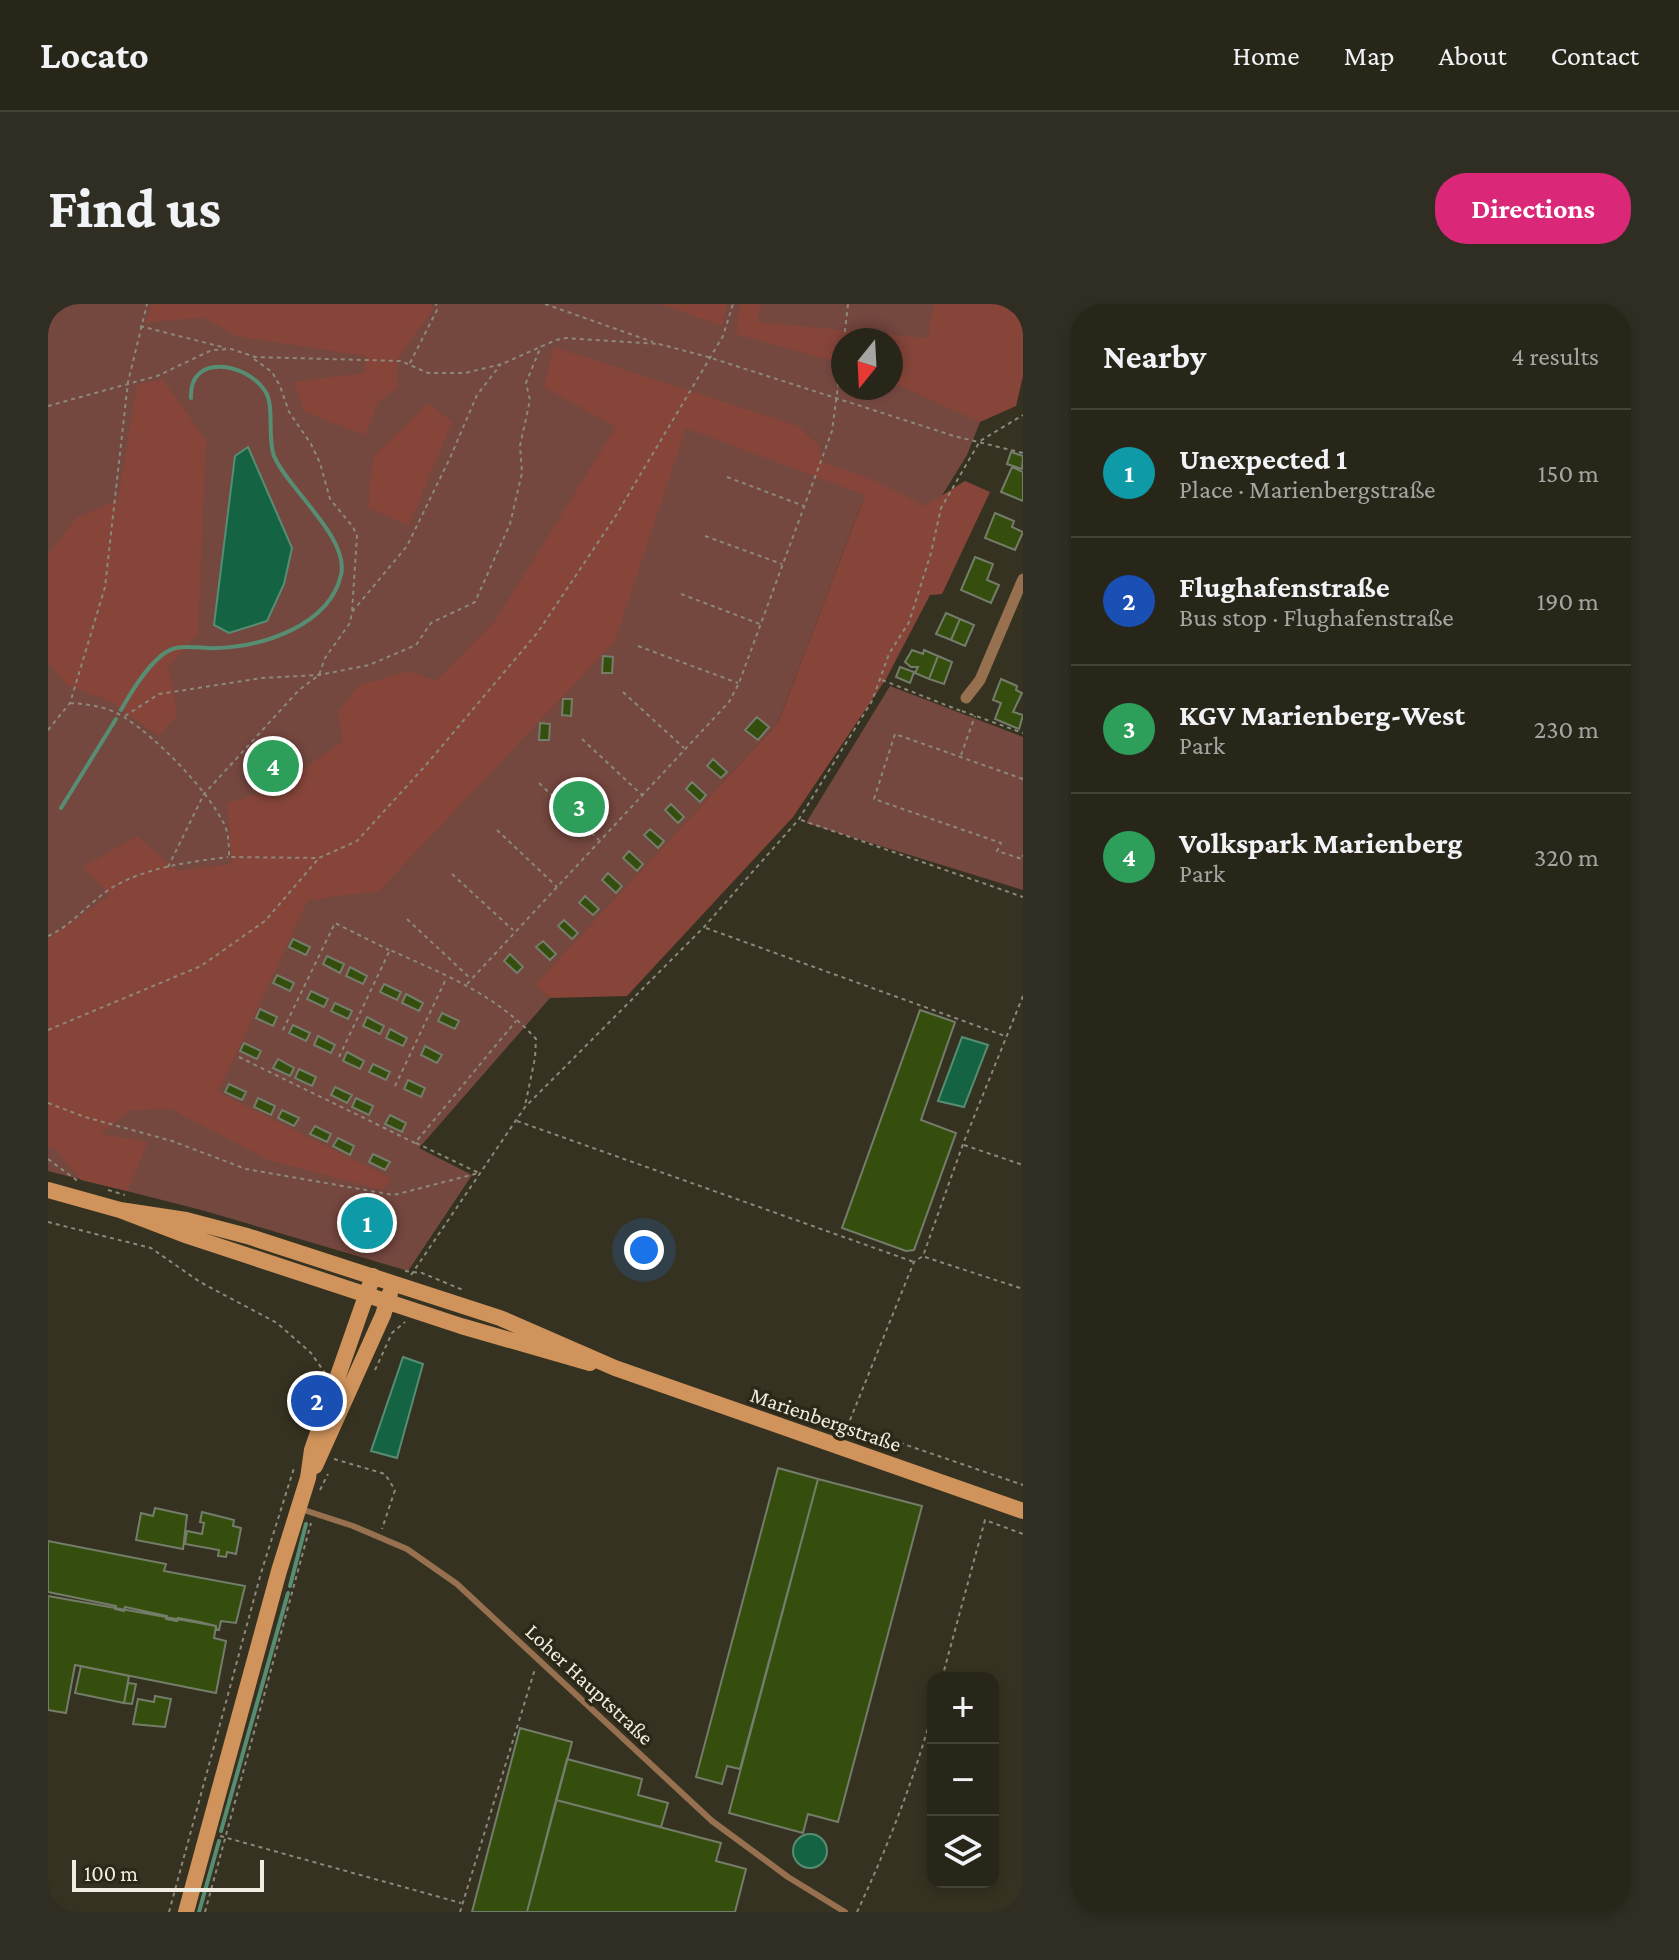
<!DOCTYPE html>
<html lang="en">
<head>
<meta charset="utf-8">
<style>
  :root { --surface:#282619; --page:#302e22; --text:#f1f3f6; --muted:#a5a5a2; --line:#444338; --accent:#db2777 }
  body { margin:0; font-family:"Crimson Pro",serif; background:var(--page); color:var(--text) }
  .controls { position:absolute; right:24px; bottom:24px; display:grid; overflow:hidden; border-radius:16px; box-shadow:0 4px 12px #0003 }
  .controls button { width:72px; height:72px; display:grid; place-items:center; padding:0; border:0; border-bottom:2px solid var(--line); background:var(--surface); color:var(--text); font:40px sans-serif }
  .compass { position:absolute; left:783px; top:24px; width:72px; height:72px; border-radius:50%; background:var(--surface); box-shadow:0 4px 12px #0003; rotate:198deg }
  .scale { position:absolute; left:24px; bottom:20px; width:192px; box-sizing:border-box; padding-left:8px; border:4px solid #f0ede2; border-top:0; font-size:22px; line-height:28px; white-space:nowrap; color:#f0ede2; -webkit-text-stroke:6px #2c2817; paint-order:stroke }
  .you { position:absolute; left:596px; top:946px; width:28px; height:28px; margin:-20px; border:6px solid #fff; border-radius:50%; background:#1a73e8; box-shadow:0 0 0 12px #1a73e833 }
  .badge { display:grid; place-items:center; width:52px; height:52px; border-radius:50%; background:var(--accent); color:#fff; font-size:26px; font-weight:700 }
  .pin { position:absolute; translate:-50% -50%; border:4px solid #fff; box-shadow:0 2px 8px #0006 }
  .list { margin:0; padding:0; list-style:none }
  h2 { display:flex; justify-content:space-between; align-items:center; height:104px; margin:0; padding:0 32px; font-size:34px }
  h2 small { font-size:26px; font-weight:400; color:var(--muted) }
  .list li { display:grid; grid-template-columns:52px 1fr auto; gap:24px; align-items:center; box-sizing:border-box; height:128px; padding:0 32px; border-top:2px solid var(--line) }
  .list b { display:block; font-size:30px; white-space:nowrap }
  .list p { margin:0; font-size:26px; white-space:nowrap; color:var(--muted) }
  .list em { font-size:26px; font-style:normal; color:var(--muted) }
  .icon { flex:none; width:44px; height:44px; fill:none; stroke:currentColor; stroke-width:2; stroke-linecap:round; stroke-linejoin:round }
  .map { position:relative; flex:none; width:975px; height:1608px; overflow:hidden; border-radius:32px }
  header { display:flex; align-items:center; gap:48px; box-sizing:border-box; height:112px; padding:0 40px; background:var(--surface); border-bottom:2px solid var(--line) }
  header strong { font-size:38px }
  nav { display:flex; gap:44px; margin-inline-start:auto; font-size:28px }
  .intro { display:flex; align-items:center; justify-content:space-between; box-sizing:border-box; height:192px; padding:0 48px }
  h1 { margin:0; font-size:56px }
  .button { padding:20px 36px; border-radius:32px; background:var(--accent); color:#fff; font-size:28px; font-weight:700 }
  main { display:flex; gap:48px; padding:0 48px }
  aside { flex:1; background:var(--surface); border-radius:32px; box-shadow:0 4px 12px #0003 }
  .map>svg:first-child { display:block }
  .green { fill:#74473f; fill-rule:evenodd }
  .forest { fill:#87453a }
  .water { fill:#146443; stroke:#568d73; stroke-width:2 }
  .lines { fill:none; stroke-linecap:round; stroke-linejoin:round }
  .stream { stroke:#568d73; stroke-width:4 }
  .building { fill:#354d0d; stroke:#747d6a; stroke-width:2 }
  .path { stroke:#8c887a; stroke-width:2; stroke-dasharray:4 4; stroke-linecap:butt }
  .lane { stroke:#97714f; stroke-width:6 }
  .street { stroke:#97714f; stroke-width:11 }
  .secondary { stroke:#d0935b; stroke-width:16 }
  .labels { text-anchor:middle; stroke-width:7; stroke-linejoin:round; paint-order:stroke }
  .street-label { font-size:22px; fill:#f0ede2; stroke:#2c2817 }
</style>
</head>
<body>
<header>
<strong>Locato</strong>
<nav><a>Home</a><a>Map</a><a>About</a><a>Contact</a></nav>
</header>
<div class="intro"><h1>Find us</h1><a class="button">Directions</a></div>
<main>
<div class="map">
<svg width="975" height="1608" viewBox="0 0 975 1608">
  <rect width="100%" height="100%" fill="#363221"/>
  <!-- green -->
  <path class="green" d="M0,0H885L881,34L932,118L919,151L882,211L817,191L730,419L488,681L502,694L371,844L424,871L360,967L157,907L0,867ZM795,36H843V84H795Z
    M842,382L975,433V586L758,519Z"/>
  <!-- forest -->
  <path class="forest" d="M104,0H384L385,5L350,54L349,84L330,98L317,131L257,108L246,78L316,69L318,52L188,32L155,13L97,19Z
    M612,0H679L674,22Z
    M692,0H712L710,18L880,34L885,0H975V72L968,102L932,118L843,78V36H795V60L688,30Z
    M506,43L750,122L771,142L774,158L820,174L877,202L917,177L942,188L894,290L882,291L838,375L745,513L579,692L502,694L487,681L730,419L817,191L638,124L567,337L331,587L260,596L170,788L344,875L334,886L221,856L123,805L82,806L52,830L100,838L79,887L33,876L8,846L0,842V635L62,591L35,563L89,532L129,567L184,560L179,499L227,485L295,437L290,408L310,382L361,367L388,377L447,317L568,123L496,83Z
    M115,76L158,136L150,330L120,363L130,410L111,432L62,397L19,381L0,358V251L28,214L70,196L89,80Z
    M380,99L404,118L361,221L320,204L325,153Z"/>
  <!-- water -->
  <path class="water" d="M200,143L244,244L236,280L219,317L181,329L166,321L187,152Z
    M914,733L940,741L916,803L890,797Z
    M355,1053L375,1060L349,1154L323,1147Z
    M745 1547a17 17 0 1 1 34 0a17 17 0 1 1-34 0Z"/>
  <g class="lines">
    <!-- stream -->
    <path class="stream" d="M73,406C83,388 107,348 128,344C141,341 157,345 170,344C215,342 281,322 293,271C302,234 239,184 226,152C219,134 227,101 217,87C199,59 141,48 143,94
      M13,504L68,415
      M242,1282L258,1220
      M173,1527L240,1289
      M151,1608L171,1537"/>
  </g>
  <!-- building -->
  <path class="building" d="M963,148L975,152L974,165L959,160Z
    M964,163L975,168V197L953,188Z
    M947,209L966,217L964,223L975,228L967,246L937,234Z
    M927,253L945,260L939,276L951,281L943,299L913,286Z
    M898,309L912,315L903,336L888,330Z
    M912,315L926,321L917,342L903,336Z
    M864,346L875,350L876,346L890,352L881,375L867,369L870,363H863L857,358Z
    M555,352L565,353L564,369H554Z
    M890,352L904,358L896,380L881,375Z
    M852,363L866,368L862,379L848,373Z
    M953,375L969,382L968,386L974,389L965,408L975,411L971,425L947,415L953,399L945,396Z
    M515,395H524L523,412L514,411Z
    M709,413L721,423L710,436L697,426Z
    M492,419L502,420L501,436H491Z
    M665,455L679,468L673,474L659,462Z
    M644,478L658,491L652,498L638,485Z
    M623,500L636,513L630,519L617,506Z
    M602,525L616,537L610,544L596,531Z
    M581,547L595,560L589,567L575,554Z
    M560,569L574,582L568,589L554,576Z
    M537,592L551,605L545,611L531,599Z
    M516,616L530,629L524,635L510,622Z
    M245,635L262,643L258,651L241,643Z
    M495,637L508,650L502,656L488,643Z
    M462,650L475,663L469,669L456,657Z
    M279,652L296,660L292,669L275,660Z
    M302,663L319,672L315,680L298,672Z
    M229,671L246,679L242,687L225,679Z
    M336,680L353,688L349,696L332,688Z
    M263,687L280,695L276,703L259,695Z
    M358,690L375,699L371,707L354,699Z
    M287,699L304,707L300,715L283,707Z
    M212,705L229,713L225,722L208,714Z
    M872,706L907,718L873,816L908,829L866,946L858,947L794,924Z
    M394,709L411,717L407,725L390,717Z
    M319,713L336,722L332,730L315,722Z
    M245,721L262,729L258,737L241,729Z
    M342,725L359,734L355,742L338,734Z
    M270,732L287,741L283,749L266,741Z
    M196,739L213,747L209,755L192,747Z
    M377,742L394,751L389,759L373,751Z
    M299,748L316,757L312,765L295,757Z
    M230,755L246,764L242,772L225,764Z
    M325,760L342,768L338,776L321,768Z
    M251,765L268,773L264,782L247,774Z
    M360,776L377,784L373,793L356,785Z
    M181,780L198,788L194,796L177,788Z
    M287,783L304,791L299,799L283,791Z
    M210,794L227,802L223,811L206,803Z
    M308,794L325,802L321,811L304,803Z
    M234,806L251,814L246,822L230,814Z
    M342,811L358,819L354,828L337,820Z
    M267,822L283,830L279,838L262,830Z
    M290,834L306,842L302,851L285,842Z
    M325,850L342,858L337,866L321,858Z
    M730,1164L770,1175L692,1465L679,1462L674,1480L648,1473Z
    M770,1175L874,1202L790,1518L760,1510L755,1529L681,1509Z
    M107,1204L139,1211L135,1245L88,1236L93,1209L105,1212Z
    M154,1208L186,1216L185,1222L193,1224L188,1250L179,1248L178,1253L170,1252L171,1246L137,1240L139,1227L154,1230L156,1219L152,1218Z
    M0,1237L118,1260L116,1267L197,1282L188,1319L173,1317L171,1326L168,1325V1322L152,1318L130,1314L129,1317L118,1315L119,1312L77,1303L76,1307L67,1305L68,1302L0,1288Z
    M0,1292L168,1322L166,1334L178,1337L168,1389L27,1361L18,1409L0,1406Z
    M33,1362L81,1372L76,1399L27,1389Z
    M80,1379L88,1380L84,1400L76,1399Z
    M107,1392L123,1395L117,1423L85,1420L90,1395L106,1398Z
    M472,1424L524,1438L479,1608H424Z
    M519,1455L594,1475L590,1491L620,1499L613,1523L508,1496Z
    M508,1496L673,1539L668,1557L698,1565L687,1608H479Z"/>
  <g class="lines">
    <!-- path -->
    <path class="path" d="M497,0L605,38
      M92,22L178,44
      M796,36L800,0
      M611,40L660,53L906,132L975,149
      M206,55L224,68L232,82L241,108L263,140L272,159L282,195L305,223L309,232L304,307
      M362,59L389,6L388,0
      M0,102L109,72L164,46L183,45L207,53L353,57L380,69H417L454,60L508,36L518,34L610,40
      M679,173L756,202
      M657,232L734,260
      M633,290L712,320
      M590,342L690,379
      M834,376L913,407
      M575,388L636,444
      M22,399C41,400 60,403 76,413C109,434 161,487 177,522C181,532 181,542 181,553L271,554L309,537L378,461L490,328L567,213L675,32L685,0
      M914,407L975,429
      M77,412L111,390L214,374L271,371L321,361L368,341L383,319L427,298L462,220L474,169L472,142L482,96L478,79L493,42
      M0,426L22,399L57,283L80,78L99,0
      M534,435L594,491
      M913,451L927,412
      M975,475L847,430L826,495L953,539L949,547L974,555L975,551
      M491,479L551,536
      M753,516L975,593
      M449,526L509,583
      M120,563L156,490L251,386L271,371L277,354L302,319L304,308L359,242L402,154L429,91L453,60
      M404,570L465,626
      M359,615L423,675
      M658,624L957,732
      M0,632C25,621 42,597 65,583C99,563 142,558 180,553
      M419,680L681,398L691,379L784,127L795,44
      M975,692L915,840L875,952L866,958L800,1121L975,1181
      M0,726L153,662L217,617L271,554
      M235,726L287,619L341,646
      M191,753L367,839L468,717
      M291,753L342,646C395,670 448,690 488,735L487,754L477,802
      M347,782L398,675
      M0,799L37,813L124,837L198,865L346,891L431,869
      M469,817L866,958
      M368,839L431,869
      M916,841L975,861
      M0,855L31,878
      M60,886L77,891
      M0,918L103,944L152,978L229,1019L263,1049L277,1069
      M877,953L975,985
      M357,967L374,969L415,986
      M363,971L477,803L656,623L751,515L824,397L841,350L861,318L883,249L893,204L932,137L975,111
      M327,1066L344,1029L357,1018
      M286,1155L337,1170L347,1186L334,1225
      M272,1186L280,1170
      M894,1374L937,1216L975,1230
      M172,1532L413,1599
      M121,1608L213,1269L246,1164
      M157,1608L263,1219
      M412,1608L487,1365
      M809,1608C840,1542 866,1476 885,1406"/>
    <!-- lane -->
    <path class="lane" d="M253,1205L305,1222L359,1245L409,1280L664,1517L740,1573L797,1608"/>
    <!-- street -->
    <path class="street" d="M918,394L932,376L975,275"/>
    <!-- secondary -->
    <path class="secondary" d="M0,886L72,906L140,932L413,1022L542,1059
      M72,906L138,916L199,932L452,1014L567,1064L975,1207
      M267,1162L335,1011L342,989
      M138,1608L231,1267L260,1174L264,1146L325,972"/>
  </g>
  <g class="labels">
    <!-- street labels -->
    <g class="street-label">
      <text transform="translate(778 1115) rotate(19)" y="8">Marienbergstraße</text>
      <text transform="translate(542 1380) rotate(43)" y="8">Loher Hauptstraße</text>
    </g>
  </g>
</svg>
<div class="controls">
<button>+</button>
<button>−</button>
<button><svg class="icon" aria-label="layers" viewBox="0 0 24 24"><path d="M12 4l9 5-9 5-9-5zM3 14l9 5 9-5"/></svg></button>
</div>
<svg class="compass" viewBox="-18 -18 36 36"><path d="M0-13l5 13h-10z" fill="#e53935"/><path d="M0 13l5-13h-10z" fill="#a5a5a2"/></svg>
<div class="scale">100 m</div>
<div class="you"></div>
<div class="pin badge" style="left:319px;top:919px;background:#0f9aa8">1</div>
<div class="pin badge" style="left:269px;top:1097px;background:#1a4fb4">2</div>
<div class="pin badge" style="left:531px;top:503px;background:#2e9e5b">3</div>
<div class="pin badge" style="left:225px;top:462px;background:#2e9e5b">4</div>
</div>
<aside>
<h2>Nearby<small>4 results</small></h2>
<ul class="list">
<li><span class="badge" style="background:#0f9aa8">1</span><div><b>Unexpected 1</b><p>Place · Marienbergstraße</p></div><em>150 m</em></li>
<li><span class="badge" style="background:#1a4fb4">2</span><div><b>Flughafenstraße</b><p>Bus stop · Flughafenstraße</p></div><em>190 m</em></li>
<li><span class="badge" style="background:#2e9e5b">3</span><div><b>KGV Marienberg-West</b><p>Park</p></div><em>230 m</em></li>
<li><span class="badge" style="background:#2e9e5b">4</span><div><b>Volkspark Marienberg</b><p>Park</p></div><em>320 m</em></li>
</ul>
</aside>
</main>
</body>
</html>
